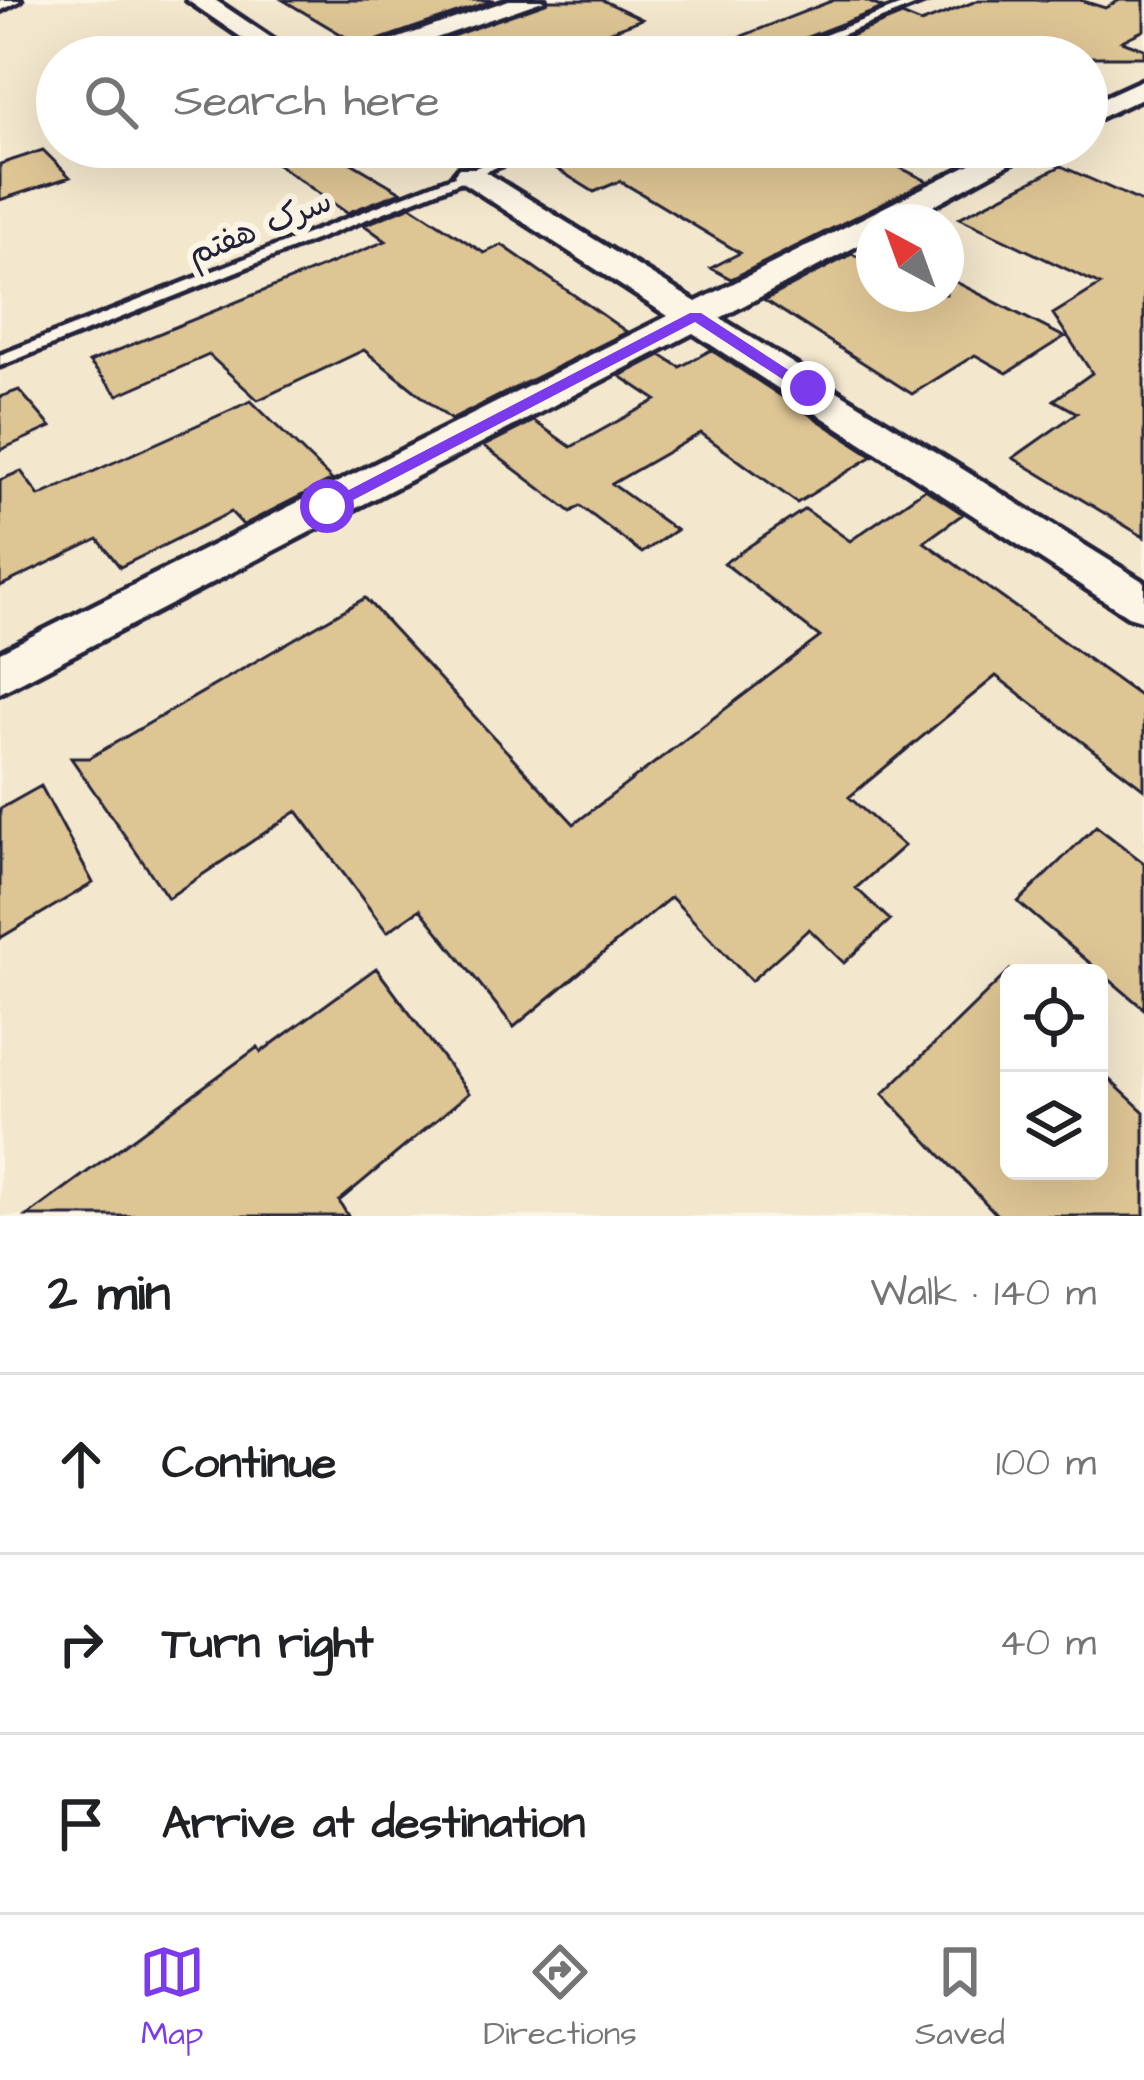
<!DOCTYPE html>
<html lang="en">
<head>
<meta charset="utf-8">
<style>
  :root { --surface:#fff; --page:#f6f6f6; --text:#202124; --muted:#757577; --line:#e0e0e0; --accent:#7c3aed }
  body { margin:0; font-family:"Architects Daughter","Playpen Sans Arabic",sans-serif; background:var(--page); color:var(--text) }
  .controls { position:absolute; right:36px; bottom:36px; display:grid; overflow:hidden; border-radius:18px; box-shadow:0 12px 48px #0002 }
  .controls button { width:108px; height:108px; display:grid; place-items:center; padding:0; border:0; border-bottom:3px solid var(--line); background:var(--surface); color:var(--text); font:60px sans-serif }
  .compass { position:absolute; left:856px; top:204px; width:108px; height:108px; border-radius:50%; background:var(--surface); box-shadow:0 12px 48px #0002; rotate:319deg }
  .stop { position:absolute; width:36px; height:36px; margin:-27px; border:9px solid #7c3aed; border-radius:50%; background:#fff }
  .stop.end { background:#7c3aed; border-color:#fff; box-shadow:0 3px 12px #0008 }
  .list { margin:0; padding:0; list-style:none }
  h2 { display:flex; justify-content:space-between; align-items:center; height:156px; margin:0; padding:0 48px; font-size:51px }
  h2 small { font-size:39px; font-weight:400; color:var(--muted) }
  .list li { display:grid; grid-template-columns:78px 1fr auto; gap:36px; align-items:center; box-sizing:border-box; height:180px; padding:0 48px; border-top:3px solid var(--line) }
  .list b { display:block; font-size:45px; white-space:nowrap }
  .list em { font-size:39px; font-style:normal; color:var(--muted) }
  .icon { flex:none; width:66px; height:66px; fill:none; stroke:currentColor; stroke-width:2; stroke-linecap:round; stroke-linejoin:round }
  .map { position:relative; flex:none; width:1144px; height:1216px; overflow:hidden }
  .search { position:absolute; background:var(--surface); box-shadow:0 12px 48px #0002; left:36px; right:36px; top:36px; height:132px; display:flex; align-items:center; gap:30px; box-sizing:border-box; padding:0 42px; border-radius:66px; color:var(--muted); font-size:45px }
  .sheet { height:696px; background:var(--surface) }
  nav { display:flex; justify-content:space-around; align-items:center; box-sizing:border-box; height:168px; border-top:3px solid var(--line); background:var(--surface); font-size:33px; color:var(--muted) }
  nav a { display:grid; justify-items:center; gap:6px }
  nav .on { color:var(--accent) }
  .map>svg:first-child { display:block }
  .built { fill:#f3e7cd; fill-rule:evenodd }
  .building { fill:#dec594; stroke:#22223b; stroke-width:3 }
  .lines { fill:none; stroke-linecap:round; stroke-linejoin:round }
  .service-casing { stroke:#22223b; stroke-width:9 }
  .minor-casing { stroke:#22223b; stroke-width:9 }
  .secondary-casing { stroke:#22223b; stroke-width:9 }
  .service { fill:#fcf5e5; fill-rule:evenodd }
  .minor { fill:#fcf5e5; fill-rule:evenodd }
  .secondary { fill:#fcf5e5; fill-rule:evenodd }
  .route { fill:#7c3aed }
  .labels { text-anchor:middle; stroke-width:12; stroke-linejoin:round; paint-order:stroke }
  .far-street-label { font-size:33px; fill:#22223b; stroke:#fcf5e5 }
</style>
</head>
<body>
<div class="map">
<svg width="1144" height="1216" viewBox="0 0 1144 1216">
  <rect width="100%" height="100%" fill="#fcf5e5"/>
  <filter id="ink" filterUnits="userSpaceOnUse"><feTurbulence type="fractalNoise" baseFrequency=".00833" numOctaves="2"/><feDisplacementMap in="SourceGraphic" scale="24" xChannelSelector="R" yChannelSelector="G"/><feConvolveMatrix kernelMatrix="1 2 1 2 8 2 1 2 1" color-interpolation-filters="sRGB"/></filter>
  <g filter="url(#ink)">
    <!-- built -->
    <path class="built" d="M0,0H1144V1216H0ZM57,57H1087V147H57ZM874,222H946V294H874ZM1009,973H1099V1171H1009Z"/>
    <!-- building -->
    <path class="building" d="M283,0H495L361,46Z
      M549,0H602L642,19L545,57H396Z
      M834,0H864L883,8L774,50L742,36Z
      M979,0H1080L1105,8L1120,0H1144V30L1122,41L1144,49V57H798L902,15L921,23Z
      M253,147H324L401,192L347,213Z
      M551,147H945L901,168L927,181L731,279L711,268L740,253L620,181L594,192L536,156Z
      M43,150L70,177L0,200V164Z
      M1061,166L1144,203V537L1013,458L1077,413L1054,400L1092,373L1053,314L1100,285L959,218Z
      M411,206L484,253L502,245L627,332L451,420L364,350L258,400L209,355L118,395L89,362L386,241L364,225Z
      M852,254L874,265V294H946V277L1064,337L1007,373L975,355L912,394L765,300Z
      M711,350L873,456L797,503L701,433L612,484L676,530L642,553L580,506L571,512L484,446L534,421L571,447L656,400L620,376L661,355L680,367Z
      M19,390L51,427L0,450V397Z
      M251,401L332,480L243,525L231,512L120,567L98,539L0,586V480L21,471L39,496Z
      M925,489L963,514L924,542L1144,699V789L996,676L849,797L904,846L856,888L890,920L844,963L809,929L751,981L671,897L514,1027L420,909L387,932L297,811L168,898L71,758H89L365,598L574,824L820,637L724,563L805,509L850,541Z
      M41,786L93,883L0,938V809Z
      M1096,826L1144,863V1009L1018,902Z
      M376,968L469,1093L339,1201L348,1216H27L258,1047L261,1052Z
      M1009,971V1171H1099V1070L1144,1112V1216H998L883,1094Z"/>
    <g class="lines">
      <defs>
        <path id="service" d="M914,0H929L786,57H769Z
          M528,147H547L0,366V355Z"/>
        <path id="minor" d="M187,0H215L300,57H270Z
          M509,0H545L382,57H344Z
          M1144,79V97L1087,124V105Z
          M1004,147H1040L903,222H874V237L720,318L1144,582V621L1128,616L693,333L0,693V652L668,316L459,180L454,174L459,168H479L696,302Z"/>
        <path id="secondary" d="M0,0H21L0,11Z"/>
      </defs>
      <!-- service casing -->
      <use href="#service" class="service-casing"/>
      <!-- minor casing -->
      <use href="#minor" class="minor-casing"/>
      <!-- secondary casing -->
      <use href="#secondary" class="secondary-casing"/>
      <!-- service -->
      <use href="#service" class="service"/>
      <!-- minor -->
      <use href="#minor" class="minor"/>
      <!-- secondary -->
      <use href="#secondary" class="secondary"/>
    </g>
  </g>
  <!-- route -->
  <path class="route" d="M690,313H701L816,388L802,392L695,322L334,510L318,506Z"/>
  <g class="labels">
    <!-- far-street labels -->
    <g class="far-street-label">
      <text transform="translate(259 226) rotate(-22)" y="12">سرک هفتم</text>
    </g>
  </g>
</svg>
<div class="controls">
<button><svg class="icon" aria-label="locate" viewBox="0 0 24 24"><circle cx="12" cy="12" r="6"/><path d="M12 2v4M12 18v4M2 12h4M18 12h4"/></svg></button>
<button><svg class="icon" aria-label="layers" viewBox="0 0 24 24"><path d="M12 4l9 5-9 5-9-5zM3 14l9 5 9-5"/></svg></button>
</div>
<svg class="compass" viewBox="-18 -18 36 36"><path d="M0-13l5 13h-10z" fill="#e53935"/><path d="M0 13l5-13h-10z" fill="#757577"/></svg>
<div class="stop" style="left:327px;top:506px"></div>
<div class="stop end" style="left:808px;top:388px"></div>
<div class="search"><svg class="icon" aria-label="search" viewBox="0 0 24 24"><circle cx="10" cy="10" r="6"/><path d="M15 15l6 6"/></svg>Search here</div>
</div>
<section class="sheet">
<h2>2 min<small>Walk · 140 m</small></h2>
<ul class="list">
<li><svg class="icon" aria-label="ahead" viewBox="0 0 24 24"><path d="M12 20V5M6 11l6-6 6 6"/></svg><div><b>Continue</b></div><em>100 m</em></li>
<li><svg class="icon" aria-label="right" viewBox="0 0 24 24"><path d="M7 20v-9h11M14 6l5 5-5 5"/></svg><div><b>Turn right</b></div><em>40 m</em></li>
<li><svg class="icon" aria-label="arrive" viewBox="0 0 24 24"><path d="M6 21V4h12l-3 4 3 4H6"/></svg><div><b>Arrive at destination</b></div></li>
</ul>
</section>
<nav>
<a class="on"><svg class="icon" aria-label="map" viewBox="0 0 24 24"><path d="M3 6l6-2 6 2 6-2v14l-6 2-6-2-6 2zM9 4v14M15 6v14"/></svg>Map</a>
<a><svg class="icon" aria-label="directions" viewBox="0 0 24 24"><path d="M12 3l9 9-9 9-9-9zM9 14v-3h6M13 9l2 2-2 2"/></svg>Directions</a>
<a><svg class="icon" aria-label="saved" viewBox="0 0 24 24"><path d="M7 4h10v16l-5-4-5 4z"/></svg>Saved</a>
</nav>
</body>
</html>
